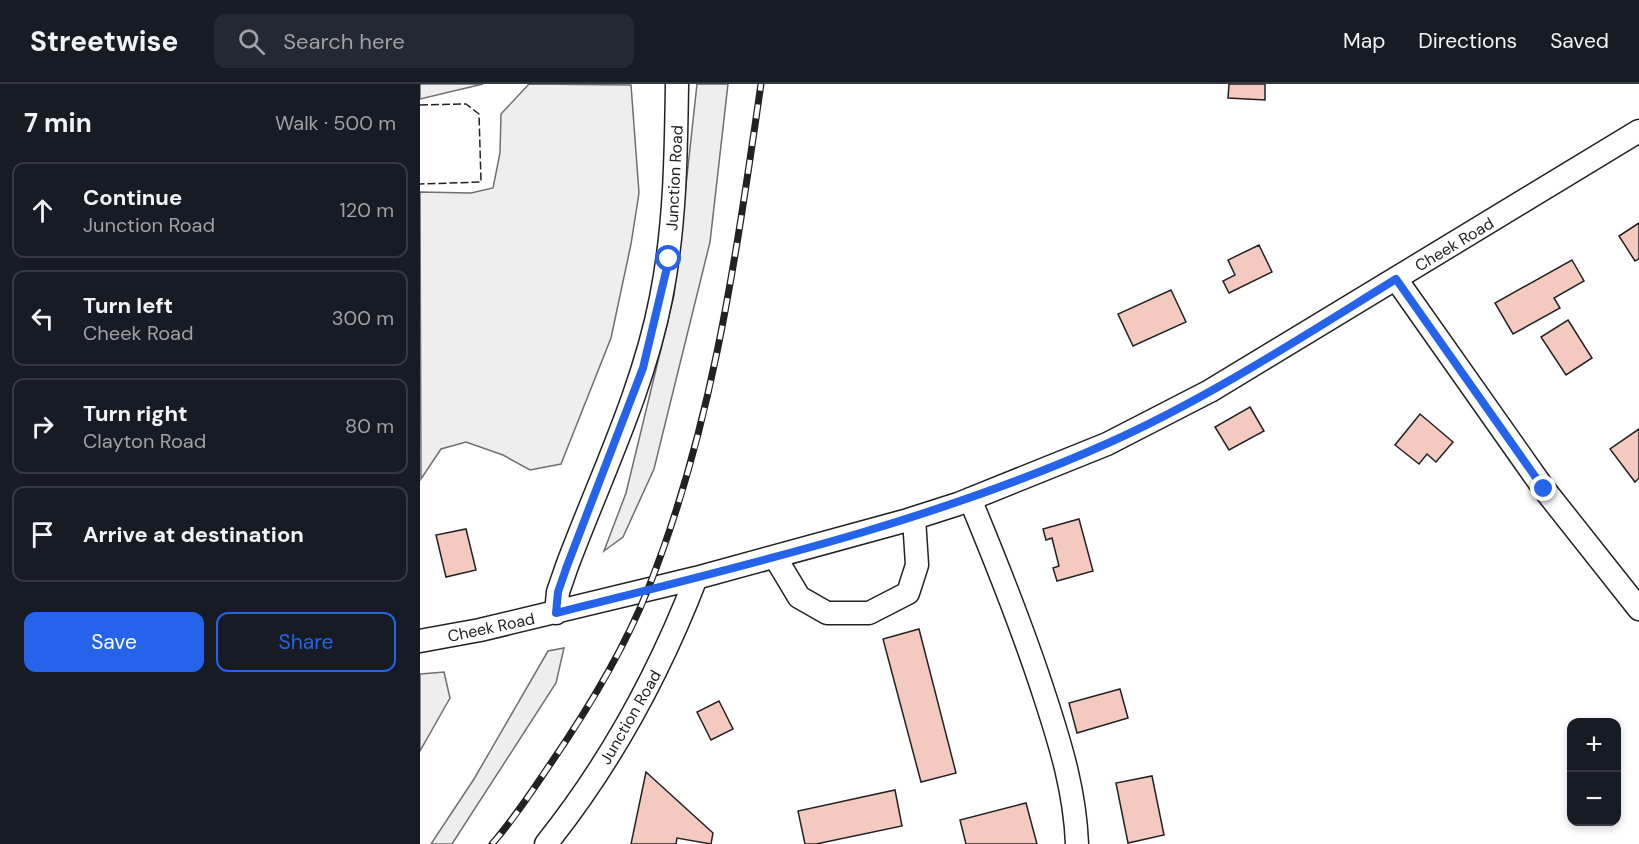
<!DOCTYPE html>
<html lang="en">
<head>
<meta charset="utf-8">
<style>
  :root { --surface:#171b24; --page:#242831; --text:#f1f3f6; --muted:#9ea1a6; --line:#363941; --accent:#2563eb }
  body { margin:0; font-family:"DM Sans",sans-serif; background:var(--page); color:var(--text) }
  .controls { position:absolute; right:18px; bottom:18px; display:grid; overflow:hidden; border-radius:12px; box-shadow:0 3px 9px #0003 }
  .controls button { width:54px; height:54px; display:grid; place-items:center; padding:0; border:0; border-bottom:2px solid var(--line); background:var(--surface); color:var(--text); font:30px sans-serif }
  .stop { position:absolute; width:18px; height:18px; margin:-14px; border:4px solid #2563eb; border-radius:50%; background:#fff }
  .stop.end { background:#2563eb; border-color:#fff; box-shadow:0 2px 6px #0008 }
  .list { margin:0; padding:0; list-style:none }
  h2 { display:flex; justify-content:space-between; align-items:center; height:78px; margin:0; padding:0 24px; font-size:26px }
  h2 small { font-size:20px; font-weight:400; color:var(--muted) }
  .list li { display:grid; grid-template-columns:39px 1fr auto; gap:18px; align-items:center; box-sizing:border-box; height:96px; margin:0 12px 12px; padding:0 12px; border:2px solid var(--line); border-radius:12px }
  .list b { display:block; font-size:22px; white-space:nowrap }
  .list p { margin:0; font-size:20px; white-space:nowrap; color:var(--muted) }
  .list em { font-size:20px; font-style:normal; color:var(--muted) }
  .actions { display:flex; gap:12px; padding:18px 24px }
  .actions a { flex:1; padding:14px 0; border:2px solid var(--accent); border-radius:12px; text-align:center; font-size:21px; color:var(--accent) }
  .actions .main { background:var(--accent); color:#fff }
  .icon { flex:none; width:33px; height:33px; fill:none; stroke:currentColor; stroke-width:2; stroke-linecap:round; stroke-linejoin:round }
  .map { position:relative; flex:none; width:1219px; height:760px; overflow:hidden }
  header { display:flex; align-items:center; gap:36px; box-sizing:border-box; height:84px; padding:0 30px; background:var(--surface); border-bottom:2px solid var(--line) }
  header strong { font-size:28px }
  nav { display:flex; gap:33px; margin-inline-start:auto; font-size:21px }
  .search { width:420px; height:54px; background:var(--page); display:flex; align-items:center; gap:15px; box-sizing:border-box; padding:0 21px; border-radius:12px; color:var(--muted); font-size:22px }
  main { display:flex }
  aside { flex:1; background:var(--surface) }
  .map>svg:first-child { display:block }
  .green { fill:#eee; stroke:#6f6f6f; stroke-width:1.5 }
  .building { fill:#f3c9c0; stroke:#222; stroke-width:1.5 }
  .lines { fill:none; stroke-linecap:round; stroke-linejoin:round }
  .minor-casing { stroke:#222; stroke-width:25 }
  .minor { stroke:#fff; stroke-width:22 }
  .rail-casing { stroke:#222; stroke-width:7 }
  .rail { stroke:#fff; stroke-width:4.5; stroke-dasharray:14; stroke-linecap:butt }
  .fence { stroke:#222; stroke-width:1.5; stroke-dasharray:8 3; stroke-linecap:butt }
  .route { stroke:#2563eb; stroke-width:8 }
  .labels { text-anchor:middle; stroke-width:4.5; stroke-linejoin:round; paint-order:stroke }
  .street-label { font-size:16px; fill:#222; stroke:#fff }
</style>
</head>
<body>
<header>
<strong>Streetwise</strong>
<div class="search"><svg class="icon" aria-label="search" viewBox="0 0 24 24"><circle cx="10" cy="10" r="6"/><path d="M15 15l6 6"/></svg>Search here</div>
<nav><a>Map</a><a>Directions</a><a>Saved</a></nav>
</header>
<main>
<aside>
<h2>7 min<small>Walk · 500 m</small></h2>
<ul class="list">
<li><svg class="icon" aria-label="ahead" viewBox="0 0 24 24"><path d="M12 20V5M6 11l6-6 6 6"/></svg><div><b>Continue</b><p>Junction Road</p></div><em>120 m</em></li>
<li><svg class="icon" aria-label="left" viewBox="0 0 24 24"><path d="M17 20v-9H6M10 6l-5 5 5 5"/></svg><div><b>Turn left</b><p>Cheek Road</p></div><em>300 m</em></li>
<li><svg class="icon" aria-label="right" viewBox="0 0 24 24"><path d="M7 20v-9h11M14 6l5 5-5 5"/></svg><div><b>Turn right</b><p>Clayton Road</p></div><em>80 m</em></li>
<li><svg class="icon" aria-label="arrive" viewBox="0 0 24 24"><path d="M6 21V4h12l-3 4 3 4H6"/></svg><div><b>Arrive at destination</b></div></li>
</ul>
<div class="actions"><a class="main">Save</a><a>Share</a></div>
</aside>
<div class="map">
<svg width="1219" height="760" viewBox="0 0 1219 760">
  <rect width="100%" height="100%" fill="#fff"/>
  <!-- green -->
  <path class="green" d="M0,0H63L0,15Z
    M109,0L211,1L219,109L211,160L191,254L141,380L110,386L83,371L46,358L21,365L1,395L0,108L51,109L73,104L80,69L81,30Z
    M277,0H308L290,158L234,385L203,453L184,467L206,409L254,211Z
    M144,564L136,599L32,760H11L54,695L128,567Z
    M24,588L30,614L0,667V590Z"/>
  <!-- building -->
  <path class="building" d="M809,0H845V16L808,14Z
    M1219,139V175L1215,177L1199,152Z
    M839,161L852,188L809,209L803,197L815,191L808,176Z
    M1152,176L1164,197L1134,214L1140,224L1093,250L1075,219Z
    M751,206L766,238L713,262L698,230Z
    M1148,236L1172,274L1146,291L1121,253Z
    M830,323L844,347L809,366L795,343Z
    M1000,330L1033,358L1016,378L1007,370L999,380L975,361Z
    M1219,345V394L1215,398L1190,365Z
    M659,435L673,487L637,497L633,484L639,482L632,454L626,456L623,445Z
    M46,445L56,486L26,493L16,451Z
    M499,545L536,689L501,698L463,555Z
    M700,605L708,634L657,649L649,619Z
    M299,617L313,645L291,656L277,628Z
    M226,688L293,749L291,760L257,754L256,760H211Z
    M732,692L744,751L708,759L696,699Z
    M475,706L482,742L396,760H385L378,727Z
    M606,719L617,760H546L540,736Z"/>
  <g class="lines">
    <defs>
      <path id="minor" d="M976,195L1124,405L1219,525
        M550,415C577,480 603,545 625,613C641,662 655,708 657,760
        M355,473L379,513L407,529H449L488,509L497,481L494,434
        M136,529L138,508L147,482C180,394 223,307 241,214C255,144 256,72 257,0
        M0,557L60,546L276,494L488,436L538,420L687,360L790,307L1219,47
        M126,760C190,680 239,590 276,494"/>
    </defs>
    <!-- minor casing -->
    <use href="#minor" class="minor-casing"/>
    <!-- minor -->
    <use href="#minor" class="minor"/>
    <defs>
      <path id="rail" d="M72,760C94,735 112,707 131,679C168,625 204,566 228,505C293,343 316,171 341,0"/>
    </defs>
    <!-- rail casing -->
    <use href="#rail" class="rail-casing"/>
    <!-- rail -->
    <use href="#rail" class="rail"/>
    <!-- fence -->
    <path class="fence" d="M0,21L46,20L59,30L61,98L0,100"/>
  </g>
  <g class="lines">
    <!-- route -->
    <path class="route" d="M249,175L223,284L147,482L138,508L136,529C322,482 509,439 686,360C787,315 882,253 976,195L1124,405"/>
  </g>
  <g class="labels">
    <!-- street labels -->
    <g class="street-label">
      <text transform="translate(254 94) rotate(-87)" y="6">Junction Road</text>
      <text transform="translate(1034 160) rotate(-31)" y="6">Cheek Road</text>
      <text transform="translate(71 543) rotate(-12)" y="6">Cheek Road</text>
      <text transform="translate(210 633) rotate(-60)" y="6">Junction Road</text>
    </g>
  </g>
</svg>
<div class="controls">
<button>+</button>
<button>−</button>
</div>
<div class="stop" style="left:249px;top:175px"></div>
<div class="stop end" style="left:1124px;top:405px"></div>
</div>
</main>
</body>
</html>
